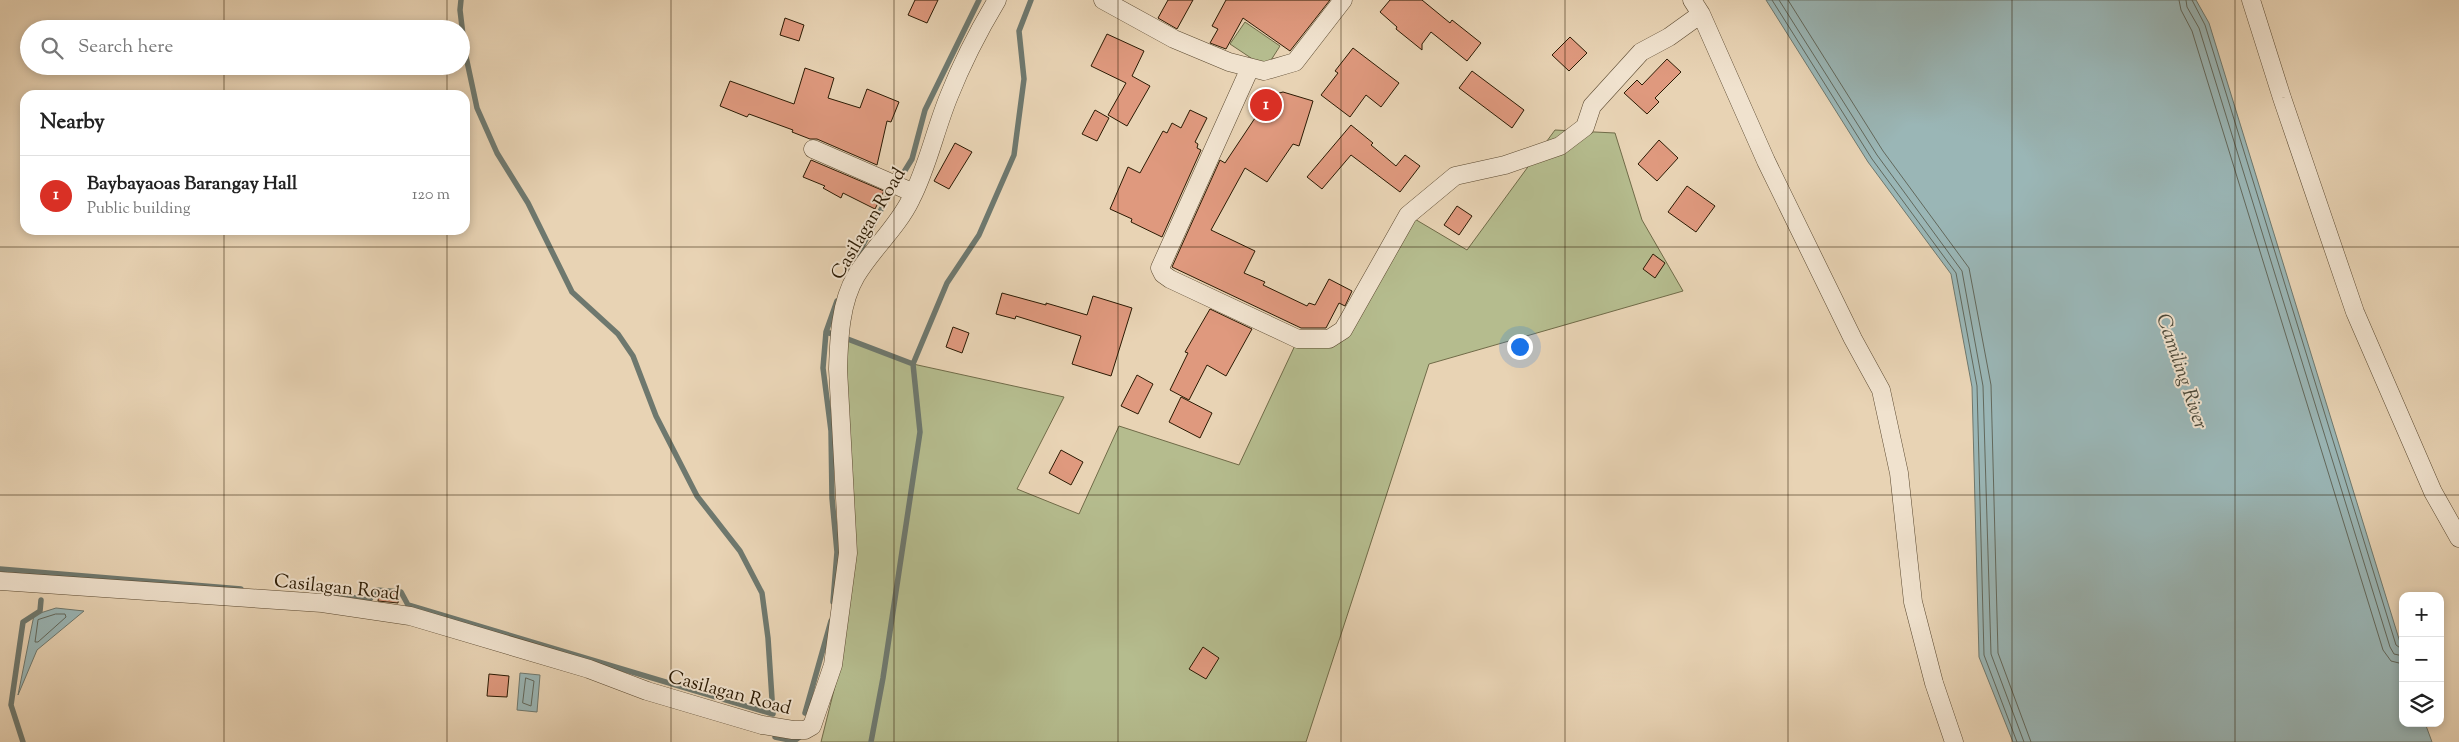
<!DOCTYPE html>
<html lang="en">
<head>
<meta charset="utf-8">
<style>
  :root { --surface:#fff; --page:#f2f2f2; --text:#222; --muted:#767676; --line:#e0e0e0; --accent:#d93025 }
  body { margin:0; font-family:"Sorts Mill Goudy",serif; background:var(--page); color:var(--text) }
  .controls { position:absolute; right:15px; bottom:15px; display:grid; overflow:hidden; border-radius:10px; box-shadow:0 2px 8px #0003 }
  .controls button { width:45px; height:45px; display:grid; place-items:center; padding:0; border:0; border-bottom:1px solid var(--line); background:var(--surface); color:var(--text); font:25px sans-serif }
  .you { position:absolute; left:1519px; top:346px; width:18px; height:18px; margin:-12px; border:4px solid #fff; border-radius:50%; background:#1a73e8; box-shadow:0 0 0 8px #1a73e833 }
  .badge { display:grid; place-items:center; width:32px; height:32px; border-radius:50%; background:var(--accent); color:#fff; font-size:16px; font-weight:700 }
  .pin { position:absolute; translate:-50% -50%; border:2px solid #fff; box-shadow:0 1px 5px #0006 }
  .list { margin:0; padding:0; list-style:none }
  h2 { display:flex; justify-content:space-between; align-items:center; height:65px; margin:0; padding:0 20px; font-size:21px }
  h2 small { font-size:16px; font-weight:400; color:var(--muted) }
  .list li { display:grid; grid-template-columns:32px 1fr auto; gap:15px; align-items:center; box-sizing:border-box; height:80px; padding:0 20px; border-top:1px solid var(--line) }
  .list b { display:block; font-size:19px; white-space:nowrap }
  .list p { margin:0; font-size:16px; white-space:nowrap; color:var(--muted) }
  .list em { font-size:16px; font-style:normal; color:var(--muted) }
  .icon { flex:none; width:28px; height:28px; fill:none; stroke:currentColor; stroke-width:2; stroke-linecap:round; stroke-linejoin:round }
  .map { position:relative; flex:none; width:2459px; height:742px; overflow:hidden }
  .search { position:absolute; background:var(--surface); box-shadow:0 2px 8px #0003; left:20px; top:20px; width:450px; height:55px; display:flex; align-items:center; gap:12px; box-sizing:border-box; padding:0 18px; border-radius:28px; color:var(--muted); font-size:19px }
  .panel { position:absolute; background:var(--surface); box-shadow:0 2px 8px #0003; left:20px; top:90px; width:450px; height:145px; border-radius:15px }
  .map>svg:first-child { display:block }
  .green { fill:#b5bc8e; stroke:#706b48 }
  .water { fill:#9ab6b6; stroke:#6e786e }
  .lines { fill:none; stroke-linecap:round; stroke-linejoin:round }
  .shore { stroke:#62685c; stroke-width:1 }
  .stream { stroke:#6e786e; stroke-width:5.5 }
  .building { fill:#df997e; stroke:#2b1a03 }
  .minor-casing { stroke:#5a482f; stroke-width:19 }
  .minor { stroke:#f0e2ce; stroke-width:18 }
  .grid { fill:none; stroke:#2b1a03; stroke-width:1; stroke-opacity:0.55 }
  .labels { text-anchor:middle; stroke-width:4; stroke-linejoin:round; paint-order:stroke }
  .street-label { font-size:19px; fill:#2b1a03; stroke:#f0e2ce }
  .water-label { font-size:20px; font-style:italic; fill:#4c4939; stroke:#f0e2ce }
</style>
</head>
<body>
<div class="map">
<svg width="2459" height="742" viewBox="0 0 2459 742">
  <rect width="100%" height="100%" fill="#e8d3b4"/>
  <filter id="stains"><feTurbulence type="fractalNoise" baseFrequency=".004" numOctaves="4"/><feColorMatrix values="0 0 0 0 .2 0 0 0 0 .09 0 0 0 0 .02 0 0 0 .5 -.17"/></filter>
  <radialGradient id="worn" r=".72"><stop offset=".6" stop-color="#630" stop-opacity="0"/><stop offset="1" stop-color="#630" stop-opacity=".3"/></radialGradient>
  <!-- green -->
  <path class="green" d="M1245,22L1280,46L1266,68L1230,44Z
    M1555,130L1615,133L1642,220L1683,291L1429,364L1306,742H821L838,674L840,337L913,364L1064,397L1017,489L1079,514L1119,426L1239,465L1298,339H1329L1408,215L1467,250Z"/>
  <!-- water -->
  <path class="water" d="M1766,0H2196L2209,23L2403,652V723H2425L2432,742H2013L1979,657L1972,387L1951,274L1868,162Z
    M56,608L84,611L37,650L18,695L34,615Z
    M520,673L540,675L537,712L517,710Z"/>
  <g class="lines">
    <!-- shore -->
    <path class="shore" d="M1772,0L1872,159L1956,273L1977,386L1984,655L2017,742
      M1779,0L1877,155L1962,271L1983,386L1991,654L2024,742
      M1788,0L1883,151L1969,268L1991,385L1998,653L2031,742
      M2179,0L2181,10L2192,31L2383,650L2391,661L2403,664
      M2186,0L2187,7L2199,28L2390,647L2394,654L2403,656
      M2192,0L2205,25L2396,645L2403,650
      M56,614H65L66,617L38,642H35L38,620Z
      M526,678L534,681L531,706L523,703Z"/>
    <!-- stream -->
    <path class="stream" d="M904,172L912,159L925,110L979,0
      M849,272L887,198
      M826,332L823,368L831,431L832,498L837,552L833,602
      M836,335L826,332L837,301
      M845,338L913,364L920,432L883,678L871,742
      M913,364L947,283L979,235L1014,155L1024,79L1019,31L1031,0
      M0,569L241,589
      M335,596L370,599L376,590L401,592L408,605L773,714L768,638L762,593L740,551L697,496L656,416L633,356L618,334L572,292L528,203L497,153L477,108L465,52L460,10L461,0
      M805,713L831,621
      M775,737L794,741L801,736
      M23,742L11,705L23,622L40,611L41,600"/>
  </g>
  <!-- building -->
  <path class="building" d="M915,0H938L927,23L908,15Z
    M1168,0H1193L1177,29L1158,18Z
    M1226,0H1330L1290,51L1243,18L1226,49L1210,43L1218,29L1212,26Z
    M1390,0H1422L1450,23L1452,20L1481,43L1467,61L1431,32L1422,44V50L1396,29L1397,27L1380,12Z
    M785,18L804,25L799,41L780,35Z
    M1107,34L1144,51L1132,76L1150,86L1127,126L1108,115L1126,83L1091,66Z
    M1570,37L1587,53L1569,71L1552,55Z
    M1353,48L1399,83L1381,107L1366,95L1350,117L1321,95L1338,73L1335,71Z
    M1667,59L1681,72L1655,98L1659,102L1647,114L1624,93L1637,80L1642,85Z
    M805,68L834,78L828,98L860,108L867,89L899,102L891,122L887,121L877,165L817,139H810L792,132L793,130L749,114L747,117L720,106L730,81L794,104Z
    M1472,71L1524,110L1512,128L1459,88Z
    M1283,92L1313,101L1299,146L1293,144L1267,182L1245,168L1211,230L1255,251L1244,273L1265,282L1263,285L1307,306L1309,303L1315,305L1329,279L1352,291L1345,306L1339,303L1326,328H1301L1172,267L1220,160L1225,163L1259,112L1256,99Z
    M1095,110L1109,118L1097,141L1082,134Z
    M1190,110L1207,118L1195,142L1198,144L1197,148L1201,150L1162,237L1131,222L1132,219L1110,209L1128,167L1140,173L1163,131L1167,133L1172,123L1181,128Z
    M1351,125L1373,143L1371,145L1396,166L1405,155L1420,166L1400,192L1351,155L1322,189L1307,177Z
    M1659,140L1678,158L1657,181L1638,164Z
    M955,143L972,152L949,189L934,181Z
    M811,160L884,191L875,209L843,193L841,198L823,188L825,186L803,177Z
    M1687,186L1715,206L1696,232L1668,212Z
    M1457,206L1472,216L1459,235L1444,225Z
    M1653,254L1665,263L1655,278L1643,269Z
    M1002,293L1046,305V303L1087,315L1093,296L1132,308L1111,376L1072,364L1081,336L1016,316L1015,319L996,314Z
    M1210,309L1252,329L1226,376L1207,365L1189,400L1170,390L1188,353L1185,352Z
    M953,327L969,333L962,353L946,347Z
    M1137,375L1153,384L1138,414L1121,406Z
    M1181,397L1212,413L1200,438L1169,422Z
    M1061,450L1083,462L1071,485L1049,473Z
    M379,592L399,593L398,603L378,601Z
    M1203,647L1219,658L1206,679L1189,669Z
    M489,674L509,676L507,697L487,696Z"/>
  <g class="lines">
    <defs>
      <path id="minor" d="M1103,0L1174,39L1229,62L1264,71L1295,62L1343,0
        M2251,0L2282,98L2355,312L2433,492L2459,538
        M1701,14L1766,161L1853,339L1881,390L1899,473L1913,602L1934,683L1954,742
        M1250,68L1160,268L1163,274L1170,279L1298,339H1329L1343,330L1408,215L1455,176L1505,165L1560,146L1585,127L1592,106L1641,52L1669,37L1701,14L1692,0
        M813,149L914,193
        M0,581L322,603L410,616L589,669L647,691L762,725L793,730H805L812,726L833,665L848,553L838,369C839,339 840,303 856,276C872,249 897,228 911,199C928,166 935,130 949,96C962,63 979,30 997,0"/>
    </defs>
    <!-- minor casing -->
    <use href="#minor" class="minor-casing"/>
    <!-- minor -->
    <use href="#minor" class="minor"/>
  </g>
  <!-- grid -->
  <path class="grid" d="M224,0V29M447,0V29M671,0V742M894,0V742M1118,0V742M1341,0V742M1565,0V742M1788,0V742M2012,0V742M2235,0V742M224,66V95M447,66V95M224,230V742M447,230V742M0,247H2459M0,495H2459"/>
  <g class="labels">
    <!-- street labels -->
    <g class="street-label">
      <text transform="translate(867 223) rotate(-59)" y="7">Casilagan Road</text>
      <text transform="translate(337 586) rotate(6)" y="7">Casilagan Road</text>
      <text transform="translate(730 691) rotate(15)" y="7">Casilagan Road</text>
    </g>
    <!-- water labels -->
    <g class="water-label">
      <text transform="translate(2183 371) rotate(71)" y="7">Camiling River</text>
    </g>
  </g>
  <rect width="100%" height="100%" filter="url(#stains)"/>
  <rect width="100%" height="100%" fill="url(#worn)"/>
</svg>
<div class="controls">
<button>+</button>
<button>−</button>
<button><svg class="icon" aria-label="layers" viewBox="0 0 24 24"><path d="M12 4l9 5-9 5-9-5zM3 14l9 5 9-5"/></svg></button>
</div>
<div class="you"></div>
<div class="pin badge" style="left:1266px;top:105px">1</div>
<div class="search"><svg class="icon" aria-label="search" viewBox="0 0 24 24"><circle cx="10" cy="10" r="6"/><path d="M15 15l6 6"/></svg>Search here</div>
<section class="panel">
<h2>Nearby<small></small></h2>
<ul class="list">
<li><span class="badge">1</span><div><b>Baybayaoas Barangay Hall</b><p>Public building</p></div><em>120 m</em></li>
</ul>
</section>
</div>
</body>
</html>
